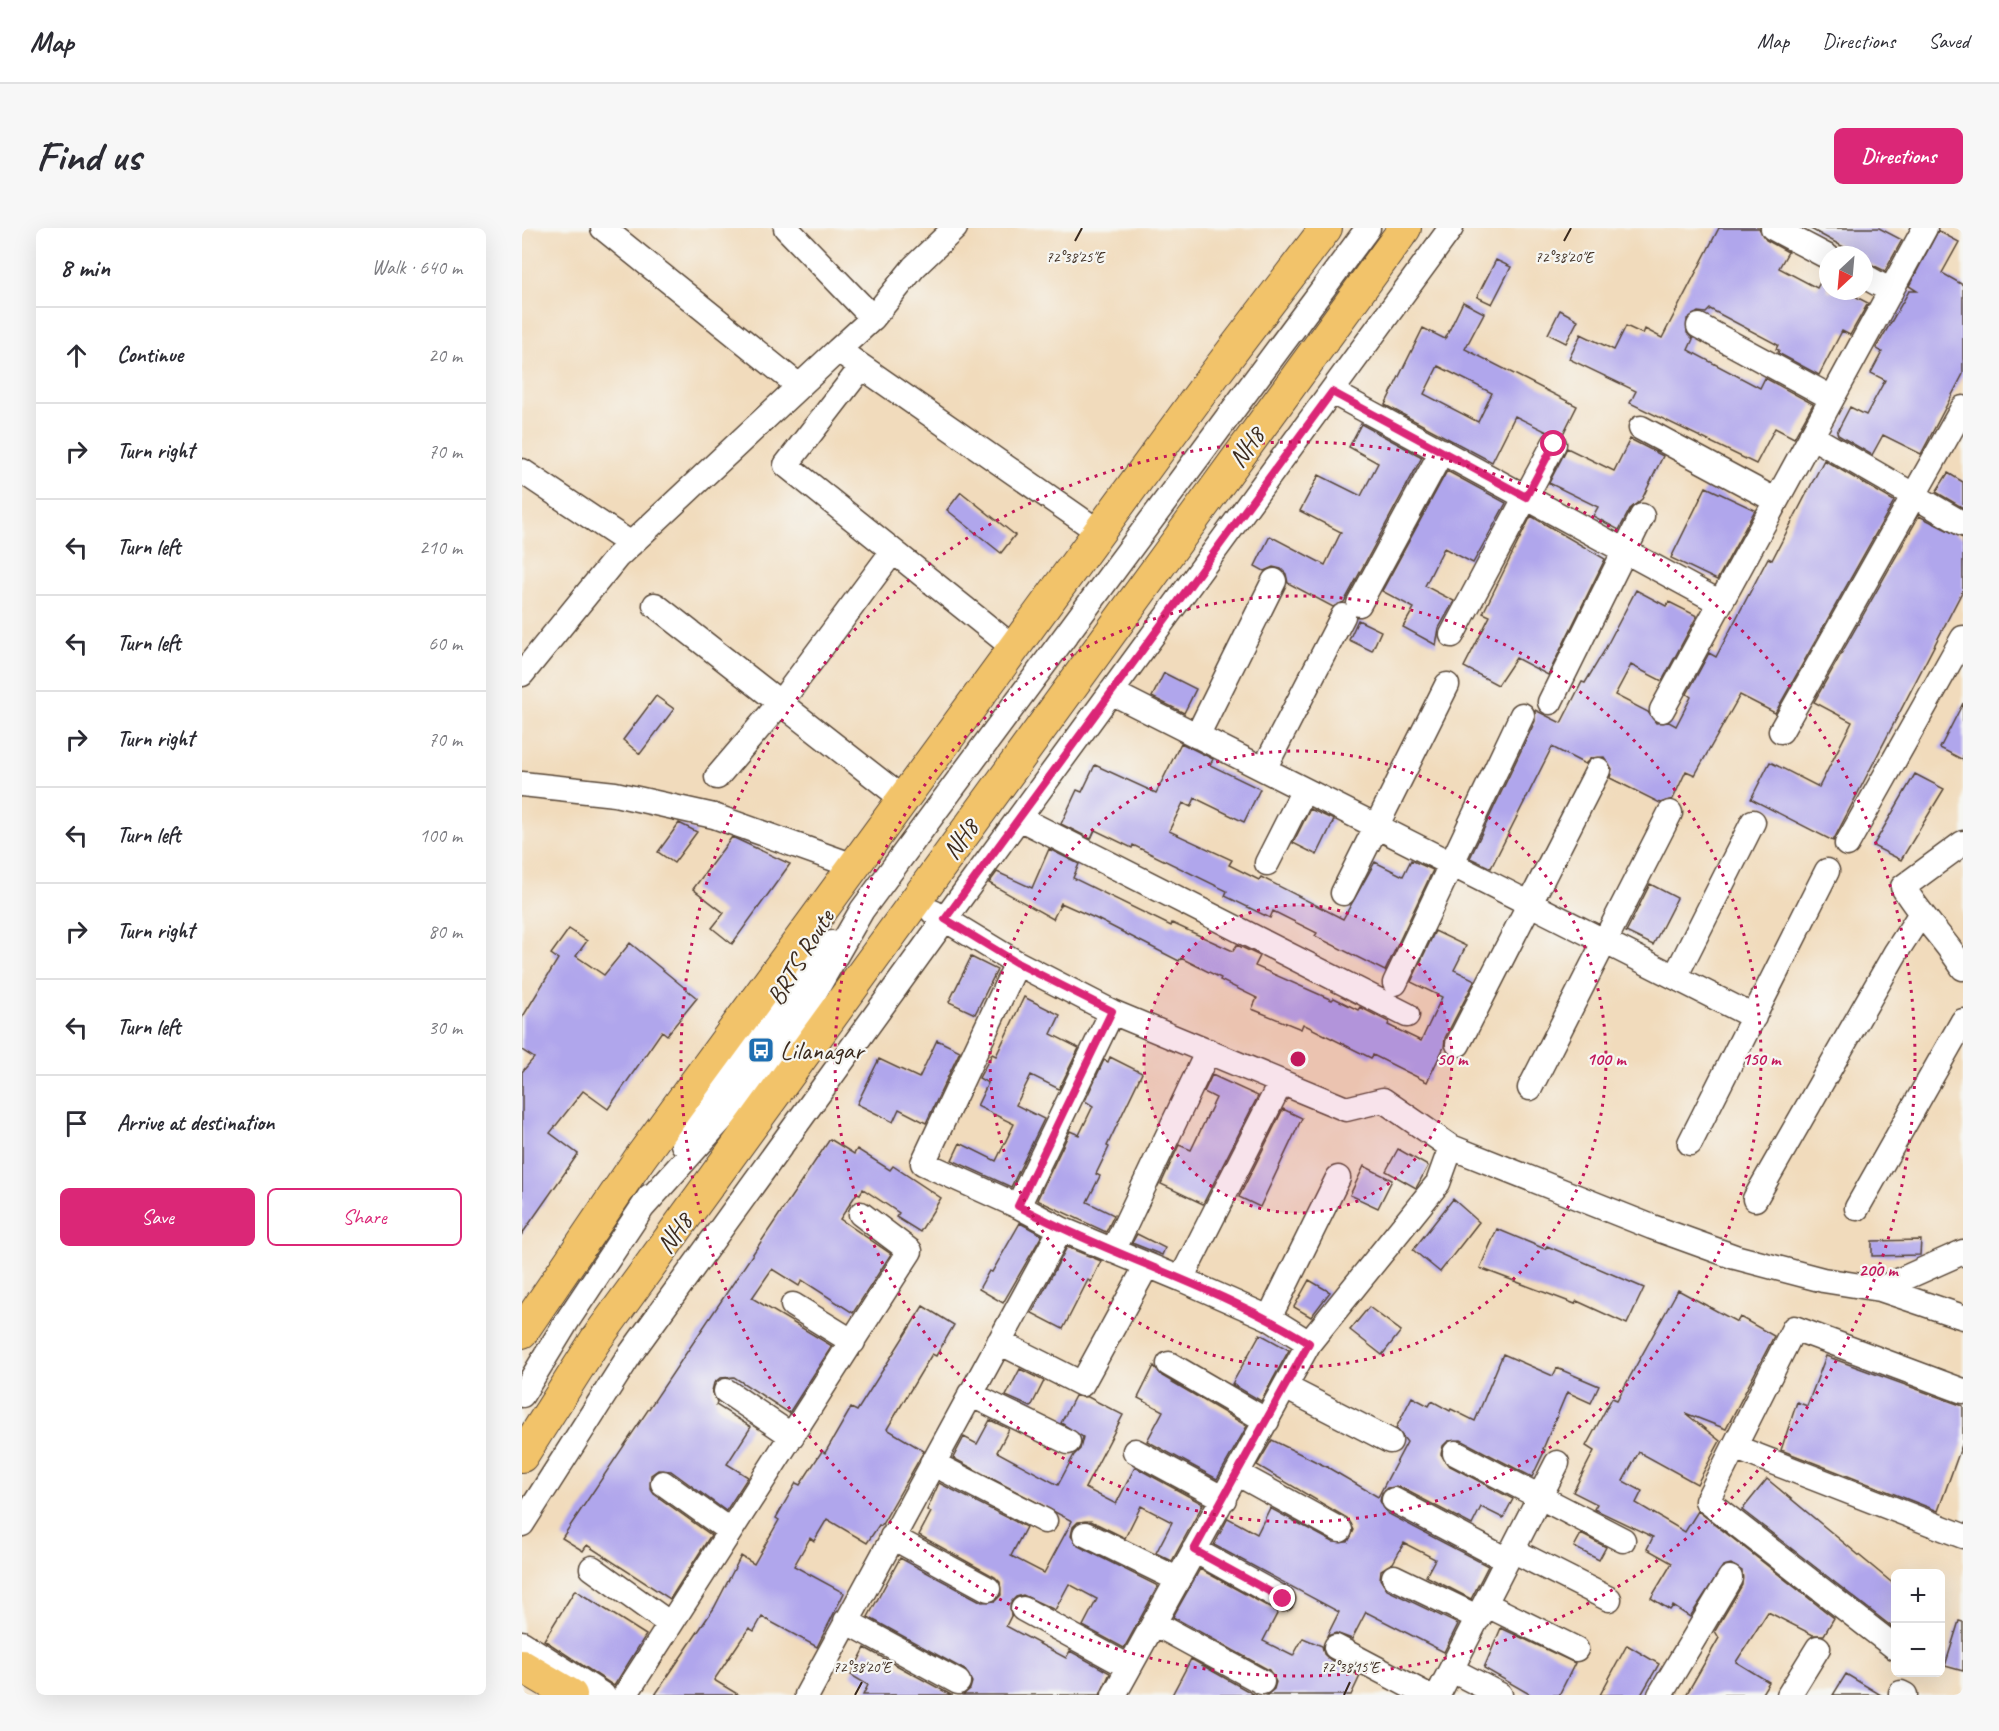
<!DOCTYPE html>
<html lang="en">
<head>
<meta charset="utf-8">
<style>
  :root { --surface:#fff; --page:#f7f7f7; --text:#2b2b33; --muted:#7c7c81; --line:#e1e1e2; --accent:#db2777 }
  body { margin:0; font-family:Caveat,sans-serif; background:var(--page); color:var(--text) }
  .controls { position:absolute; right:18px; bottom:18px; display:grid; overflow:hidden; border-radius:9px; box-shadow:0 6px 24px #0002 }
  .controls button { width:54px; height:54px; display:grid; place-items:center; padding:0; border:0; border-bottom:2px solid var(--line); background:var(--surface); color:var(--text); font:30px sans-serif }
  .compass { position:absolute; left:1297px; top:18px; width:54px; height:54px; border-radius:50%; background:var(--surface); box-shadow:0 6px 24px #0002; rotate:206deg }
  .stop { position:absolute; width:18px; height:18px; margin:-14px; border:4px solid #db2777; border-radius:50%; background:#fff }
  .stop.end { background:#db2777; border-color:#fff; box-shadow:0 2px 6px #0008 }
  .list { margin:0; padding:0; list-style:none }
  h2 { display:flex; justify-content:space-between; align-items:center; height:78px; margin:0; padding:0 24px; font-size:26px }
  h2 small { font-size:20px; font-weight:400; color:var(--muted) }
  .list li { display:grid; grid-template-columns:39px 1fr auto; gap:18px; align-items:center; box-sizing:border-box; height:96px; padding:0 24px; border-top:2px solid var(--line) }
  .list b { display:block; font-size:22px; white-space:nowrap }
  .list em { font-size:20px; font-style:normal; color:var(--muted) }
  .actions { display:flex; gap:12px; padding:18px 24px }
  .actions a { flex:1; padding:14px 0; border:2px solid var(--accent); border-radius:9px; text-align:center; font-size:21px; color:var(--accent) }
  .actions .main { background:var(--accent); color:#fff }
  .icon { flex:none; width:33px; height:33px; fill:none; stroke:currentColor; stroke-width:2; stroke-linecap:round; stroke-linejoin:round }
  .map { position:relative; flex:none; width:1441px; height:1467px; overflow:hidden; border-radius:9px }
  header { display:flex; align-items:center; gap:36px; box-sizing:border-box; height:84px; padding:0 30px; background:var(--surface); border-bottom:2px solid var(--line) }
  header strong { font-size:28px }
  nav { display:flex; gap:33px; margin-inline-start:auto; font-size:21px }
  .intro { display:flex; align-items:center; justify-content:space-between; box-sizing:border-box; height:144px; padding:0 36px }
  h1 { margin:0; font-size:42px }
  .button { padding:15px 27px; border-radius:9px; background:var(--accent); color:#fff; font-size:21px; font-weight:700 }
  main { display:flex; gap:36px; padding:0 36px }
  aside { flex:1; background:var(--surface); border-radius:9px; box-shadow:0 6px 24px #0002 }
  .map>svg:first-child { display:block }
  .building { fill:#b0a6ec; fill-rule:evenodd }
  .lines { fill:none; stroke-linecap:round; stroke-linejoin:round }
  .minor-casing { stroke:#564536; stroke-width:27 }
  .major-casing { stroke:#564536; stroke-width:34 }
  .minor { stroke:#fff; stroke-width:24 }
  .major { stroke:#f2c36a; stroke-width:32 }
  .route { stroke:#db2777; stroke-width:8 }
  .ticks { fill:none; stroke:#3b2a1e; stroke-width:2 }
  .ring { fill:none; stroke:#c2185b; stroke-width:3; stroke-dasharray:3 6 }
  .labels { text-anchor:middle; stroke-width:4.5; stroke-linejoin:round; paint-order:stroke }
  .street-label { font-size:26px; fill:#3b2a1e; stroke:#f6f6f2 }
  .poi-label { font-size:26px; fill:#3b2a1e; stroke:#f6f6f2; text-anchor:start }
  .ticks-label { font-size:15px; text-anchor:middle; fill:#3b2a1e; stroke:#f6f6f2; stroke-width:4.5; stroke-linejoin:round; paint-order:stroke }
  .centre { fill:#c2185b; stroke:#f6f6f2; stroke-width:3 }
  .ring-label { font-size:18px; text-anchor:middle; font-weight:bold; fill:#c2185b; stroke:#f6f6f2; stroke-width:4.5; stroke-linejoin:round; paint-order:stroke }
</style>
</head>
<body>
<header>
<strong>Map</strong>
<nav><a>Map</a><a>Directions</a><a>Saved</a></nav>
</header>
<div class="intro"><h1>Find us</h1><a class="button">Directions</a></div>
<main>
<aside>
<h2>8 min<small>Walk · 640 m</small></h2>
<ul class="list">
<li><svg class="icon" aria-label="ahead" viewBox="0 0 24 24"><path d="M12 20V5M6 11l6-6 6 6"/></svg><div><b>Continue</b></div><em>20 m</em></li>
<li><svg class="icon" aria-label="right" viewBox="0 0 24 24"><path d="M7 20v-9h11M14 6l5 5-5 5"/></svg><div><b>Turn right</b></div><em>70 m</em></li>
<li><svg class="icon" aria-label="left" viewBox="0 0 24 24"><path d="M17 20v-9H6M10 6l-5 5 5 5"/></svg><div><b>Turn left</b></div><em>210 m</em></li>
<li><svg class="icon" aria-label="left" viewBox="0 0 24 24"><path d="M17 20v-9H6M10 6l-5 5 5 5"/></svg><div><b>Turn left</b></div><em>60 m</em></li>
<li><svg class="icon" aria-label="right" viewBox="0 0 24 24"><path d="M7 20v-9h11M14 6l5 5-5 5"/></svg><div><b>Turn right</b></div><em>70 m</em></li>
<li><svg class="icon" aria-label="left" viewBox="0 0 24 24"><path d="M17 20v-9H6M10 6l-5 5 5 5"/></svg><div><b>Turn left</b></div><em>100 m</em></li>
<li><svg class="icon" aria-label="right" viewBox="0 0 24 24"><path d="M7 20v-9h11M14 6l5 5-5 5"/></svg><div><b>Turn right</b></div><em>80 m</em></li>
<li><svg class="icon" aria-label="left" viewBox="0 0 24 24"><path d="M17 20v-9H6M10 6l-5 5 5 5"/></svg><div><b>Turn left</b></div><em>30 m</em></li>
<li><svg class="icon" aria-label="arrive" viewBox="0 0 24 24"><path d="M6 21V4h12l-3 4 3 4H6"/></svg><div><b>Arrive at destination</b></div></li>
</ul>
<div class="actions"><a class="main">Save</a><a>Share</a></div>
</aside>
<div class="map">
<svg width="1441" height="1467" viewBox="0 0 1441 1467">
  <rect width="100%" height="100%" fill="#f6f6f2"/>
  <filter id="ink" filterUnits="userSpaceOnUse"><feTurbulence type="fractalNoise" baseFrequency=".0167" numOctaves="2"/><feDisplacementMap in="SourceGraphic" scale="12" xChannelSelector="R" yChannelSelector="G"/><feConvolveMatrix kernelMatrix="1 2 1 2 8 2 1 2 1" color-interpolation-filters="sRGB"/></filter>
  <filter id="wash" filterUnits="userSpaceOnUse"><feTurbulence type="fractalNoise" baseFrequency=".008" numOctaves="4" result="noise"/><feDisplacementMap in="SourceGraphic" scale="24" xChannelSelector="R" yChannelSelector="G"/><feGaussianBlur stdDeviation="1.35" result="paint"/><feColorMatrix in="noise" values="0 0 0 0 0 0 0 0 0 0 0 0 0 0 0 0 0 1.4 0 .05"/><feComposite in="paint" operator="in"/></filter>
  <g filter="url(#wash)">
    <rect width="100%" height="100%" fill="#f1dbbc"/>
    <g id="blocks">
      <!-- building -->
      <path class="building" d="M1197,0H1237L1244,12L1266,24L1257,40L1295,60L1300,51L1306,54V63H1323L1346,75L1328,107L1320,103L1297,147L1256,125L1257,122L1254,121L1256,117L1188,81L1184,85L1176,84L1165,91V105L1171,111L1166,122L1238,160L1243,150L1291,176L1272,210L1253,200L1234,236L1108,175L1114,163L1047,131L1059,106L1092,122L1104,98L1121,106L1123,101L1140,110Z
        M1287,0H1357L1380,12L1363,43L1342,33V27H1336Z
        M1416,3L1437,14L1420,45L1441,57V146L1399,226L1361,207L1350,227L1316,207L1315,204L1328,179L1344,187L1363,152L1349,145L1360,124L1354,120L1387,63H1395L1387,58Z
        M974,32L989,39L970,76L955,69Z
        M941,74L962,85L943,121L1055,178L1041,206L1032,202L1025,204L993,188L970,234L863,177L901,100L923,111ZM916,138L970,165L956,194L902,166Z
        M1038,82L1056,92L1044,115L1026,106Z
        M839,196L900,229L822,374L811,379L766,355L764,346L759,341L751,339L742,343L733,338L748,308L803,337L819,304L778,283L797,247L839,268L856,235L827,219Z
        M1108,211L1141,228L1120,271L1108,281L1097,302L1071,288L1076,279L1027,255L1045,220L1092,243Z
        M1302,232L1372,273L1253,485L1218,467L1173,547L1164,543L1151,571L1138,575L1088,550L1090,541L1082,529L1069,530L1063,536L1030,519L969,640L948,630L1013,493V482L1039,495L1060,454L1063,455L1081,425L1114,362L1144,378L1147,374L1175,388L1140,453L1109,437L1093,467L1126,484L1134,495L1147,494L1154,498L1169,469L1165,466L1187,425L1194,429L1246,330L1250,332Z
        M925,243L984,275L951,335L922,320L903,358L932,373L917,400L914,417L881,399L892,380L860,363Z
        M1426,245L1441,254V280L1414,264Z
        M1184,259L1233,282L1195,352L1149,330Z
        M439,264L493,307L479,325L425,282Z
        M1009,288L1083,331L1026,447L994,430L976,457L942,439L968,388L961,385Z
        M1397,288L1441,310V362L1311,613L1229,571L1248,534L1297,559L1330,494L1292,474Z
        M836,392L859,403L850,423L827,412Z
        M642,445L674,461L662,485L630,469Z
        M134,468L152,481L118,526L101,512Z
        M1441,475V532L1418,520Z
        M659,515L691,531L688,537L738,561L722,594L673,570L669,579L661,575L647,603L710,632L707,637L737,652L739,649L821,691L853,634L881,648L889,632L911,642L863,743L793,708L795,705L751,683L748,690L703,668L705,663L611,617L610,620L573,602L569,611L539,596L555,562L560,564L573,537L634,565Z
        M1393,546L1422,561L1379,632L1351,618Z
        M788,581L812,592L795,627L771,615Z
        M157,595L175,604L152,635L136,624Z
        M210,609L268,636L210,716L190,700L202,685L171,661Z
        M527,621L557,636L551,650L649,698L650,695L711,723L715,717L738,728L733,738L810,772L812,770L836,782L838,779L867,794L866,797L899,813L920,769L889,754L913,703L944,718L932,742L953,752L923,810L922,819L905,854L851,827L849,830L781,796L779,801L730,781L735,770L698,752L699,750L659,730L657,733L575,691L539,675L531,691L467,655L475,644L510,660Z
        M1128,656L1155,670L1131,717L1104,704Z
        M47,701L65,713L54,728L82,747L108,715L175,770L145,807L140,803L86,881L61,863L28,905L56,926L0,1006V844L12,830L0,822V790L36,731L29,726Z
        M449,729L475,742L453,786L427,774Z
        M502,769L538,787L529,806L557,820L537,861L509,847L494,877L522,891L489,959L430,932L438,915L474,933L492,896L455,878L466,855L457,850L470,826L474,828Z
        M415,812L438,823L404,895L377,881L371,894L335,876L357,831L397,850Z
        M588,829L620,845L585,918L587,919L574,946L578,948L565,974L592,987L584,1004L515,972L548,903L557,907L571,878L563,873L582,832L586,834Z
        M690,847L736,868L681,976L639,956L657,917L669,922L694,870L682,864Z
        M761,881L780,890L738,979L717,969Z
        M308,911L332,926L335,921L368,942L371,938L419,970L398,1004L374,989L377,985L341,961L338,966L335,965L318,991L369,1026L331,1085L280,1052L277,1058L250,1041L230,1070L310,1118L267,1185L212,1149L198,1150L192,1155L190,1163L195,1174L194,1177L229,1199L205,1236L226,1249L204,1283L149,1243L136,1242L129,1247L128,1260L132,1266L189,1307L148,1371L65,1317L61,1323L40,1310Z
        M876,921L906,938L894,960L864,943Z
        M842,938L870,952L856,980L828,967Z
        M931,971L957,994L918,1044L891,1022Z
        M498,995L520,1007L481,1075L457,1061L467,1043L470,1044Z
        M975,1001L1023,1021L1025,1018L1122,1060L1105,1096L1055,1073L1053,1076L958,1040Z
        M615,1006L643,1020L640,1027L610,1015Z
        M1399,1012L1398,1027L1350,1028V1013Z
        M545,1019L579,1033L569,1054L566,1052L541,1101L510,1085Z
        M787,1052L808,1064L789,1089L772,1079Z
        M1156,1062L1215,1094L1218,1089L1252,1108L1204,1201L1163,1185L1198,1213L1175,1256L1117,1224L1101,1253L1120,1263L1114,1275L1163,1304L1176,1283L1312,1390L1302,1407H1291L1246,1384L1214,1434L1247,1454L1239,1467H1164L1197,1410L1193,1403L1220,1357V1343L1209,1336L1201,1338L1168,1389L1151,1378L1148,1382L1129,1370L1150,1335L1125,1321L1131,1309L1072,1281L1075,1276L1051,1264L1072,1223L1064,1218L1090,1170L1095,1172Z
        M401,1078L432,1097L414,1128L410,1126L365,1201L402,1223L359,1298L357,1297L345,1315L305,1291L292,1313L288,1310L272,1338L322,1365L295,1419L240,1389L232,1403L227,1400L192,1452L217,1467H133L192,1380L219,1328L232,1336L257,1292L254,1290L274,1255L278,1257L300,1223L303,1225L329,1180L335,1183Z
        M847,1079L879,1103L860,1127L828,1102Z
        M738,1106L767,1122L739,1173L710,1156Z
        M981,1126L1031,1148L1035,1140L1077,1158L1069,1175L1045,1164L1021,1221L1023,1222L1010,1249L939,1212L926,1213L921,1218L919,1226L926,1237L991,1271L981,1290L959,1279L950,1297L878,1259L865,1260L860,1265L858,1273L865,1285L966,1338L949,1371L904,1348L913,1331L882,1315L871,1335L859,1342L858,1351L865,1362L936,1396L922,1424L844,1384L830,1411L814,1405L805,1408L817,1384L692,1317L706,1290L735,1306L748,1280L811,1314H826L832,1302L825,1290L735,1237L750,1212L805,1239L856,1269L885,1214L874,1200L890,1169L907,1178L910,1173L928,1183L929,1181L953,1193Z
        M1304,1128L1441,1178V1214L1416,1283L1259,1222L1275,1174L1285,1178Z
        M632,1138L640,1148L725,1198L695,1251L625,1213L641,1183L616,1170Z
        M498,1141L522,1153L509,1179L484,1168Z
        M553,1168L566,1169L601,1187L563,1260L594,1276L613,1239L681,1276L650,1333L634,1325L650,1294L619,1278L603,1310L569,1293L556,1294L551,1299L549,1308L556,1318L636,1358L602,1420L561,1398L575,1371L547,1356L533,1382L501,1367L494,1369L488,1375L489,1388L484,1398L544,1430L548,1423L588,1445L578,1467H441L448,1461L450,1454L443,1442L346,1389L378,1330L460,1374L473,1373L479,1367L478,1354L473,1349L397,1307L409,1284L405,1282L417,1255L504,1299L489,1328L522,1345L550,1293L431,1230L442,1209L455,1216L468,1192L487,1201L475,1224L536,1257L552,1227L558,1221L561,1209L539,1195Z
        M1245,1251L1374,1358V1402L1220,1282Z
        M1059,1306L1084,1319L1077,1332L1052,1319Z
        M678,1341L756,1384L741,1413L771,1428L781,1410L800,1418L802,1426L807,1431L838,1448L829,1467H745L752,1461L754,1454L747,1442L651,1389Z
        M53,1362L124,1407L92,1458L22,1412Z
        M1437,1393L1441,1394V1443L1423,1438Z
        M979,1400L1053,1435L1037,1467H1009L962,1440Z
        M1105,1417L1137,1436L1119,1467H1078Z
        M343,1420L429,1467H431H341L346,1457L329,1447Z
        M669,1431L733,1467H735H650Z
        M1324,1446L1359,1467H1311Z"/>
    </g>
  </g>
  <g filter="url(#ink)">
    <use href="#blocks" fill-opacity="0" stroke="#564536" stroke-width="1.5"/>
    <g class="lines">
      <defs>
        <path id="minor" d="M81,0L277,158
          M264,0L351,90
          M1251,0L1306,29
          M1342,48L1369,63
          M1177,98L1310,170
          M316,122L351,90L392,39L433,0
          M339,140L264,237L492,420
          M810,164L1197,374
          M1119,200L1253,272
          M1289,208L1441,296
          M0,243L109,316
          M837,376L920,223
          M133,377L381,571
          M930,407L1032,216
          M0,446L95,329L316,122L577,304
          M589,464L1232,789
          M1028,474L1120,288
          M1140,482L1403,0
          M1259,503L1441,180
          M675,508L752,353
          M742,541L821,388
          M195,549L258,475L371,323
          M0,556L93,566L192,588L332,638
          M497,590L885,787
          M1441,615L1381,659C1399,689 1423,711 1441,740
          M1325,616L1441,410
          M745,635L782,562
          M821,665L925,457
          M411,684L495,735L590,784L824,881L861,872L929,919L1130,999L1213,1029L1301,1052L1358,1061L1441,1089
          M495,735L401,935L496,978L539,1001L659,1051L759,854
          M1153,749L1231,594
          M873,755L1000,487
          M936,816L1076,542
          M1008,860L1148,585
          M1168,915L1305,643
          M161,916C207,845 253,777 310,715
          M1233,971L1374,724L1398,687
          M496,978L590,784
          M120,980L217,872L287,774L340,682L846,0
          M1335,980L1441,793
          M591,1023L686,823
          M659,1051L747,1090L787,1115
          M1358,1061L1441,1024
          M271,1077L331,1114
          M747,1090L816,950
          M477,1114L560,1156L625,1037
          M647,1136L745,1193
          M763,1159L868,1213
          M204,1163L270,1208
          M448,1166L546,1214
          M0,1167L47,1090L128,968
          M1212,1219L1441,1308
          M613,1223L702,1271
          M933,1225L1101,1312
          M410,1235L523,1293
          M716,1246L818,1302
          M141,1255L208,1303
          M872,1272L985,1332
          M0,1296L109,1125L423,691L929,0
          M563,1306L655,1351
          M370,1309L466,1361
          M672,1322L761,1371
          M990,1322L1087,1371
          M70,1340L148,1396
          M872,1349L957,1390
          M963,1376L1054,1421
          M501,1381L607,1439
          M324,1393L436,1454
          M632,1395L740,1454
          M0,1415L81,1467
          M814,1419L905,1467
          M1374,1420L1185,1273L1272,1100L1441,1163
          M930,1442L978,1467
          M1379,1465L1383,1467
          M103,1467L388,1023L339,986
          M285,1467L539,1001
          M592,1467L787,1115L916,955L929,919
          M916,1467L1035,1235
          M1138,1467L1208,1350
          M1267,1467L1296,1420"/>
        <path id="major" d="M0,1104L118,930L692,147L804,0
          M0,1228L73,1113L883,0
          M0,1438L49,1467"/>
      </defs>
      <!-- minor casing -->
      <use href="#minor" class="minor-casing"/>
      <!-- major casing -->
      <use href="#major" class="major-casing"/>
      <!-- minor -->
      <use href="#minor" class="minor"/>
      <!-- major -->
      <use href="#major" class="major"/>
    </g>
  </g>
  <g class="lines" filter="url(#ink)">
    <!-- route -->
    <path class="route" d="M761,1371L672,1322L787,1115C696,1058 591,1029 496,978L590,783L495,735L423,691L810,164L1004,269L1032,216"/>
  </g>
  <!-- ticks -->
  <path class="ticks" d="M553,13L560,0M1042,13L1049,0M333,1467L340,1454M822,1467L828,1454"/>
  <!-- distance rings -->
  <circle cx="776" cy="831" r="154" fill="#c2185b" fill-opacity=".12"/>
  <g class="ring">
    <circle cx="776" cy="831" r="154"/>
    <circle cx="776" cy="831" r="308"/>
    <circle cx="776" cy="831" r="463"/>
    <circle cx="776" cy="831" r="617"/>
  </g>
  <!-- icons -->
  <defs>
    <symbol id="bus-square" viewBox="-11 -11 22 22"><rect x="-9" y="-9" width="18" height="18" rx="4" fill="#1f6fb2" stroke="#f6f6f2"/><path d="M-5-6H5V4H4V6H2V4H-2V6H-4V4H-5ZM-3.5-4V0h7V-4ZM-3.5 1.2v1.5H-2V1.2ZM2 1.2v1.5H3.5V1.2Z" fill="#fff"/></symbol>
  </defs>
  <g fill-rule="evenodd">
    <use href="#bus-square" x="224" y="807" width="30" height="30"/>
  </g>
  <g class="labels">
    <!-- street labels -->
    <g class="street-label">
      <text transform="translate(724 219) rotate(-54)" y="9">NH8</text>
      <text transform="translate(438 611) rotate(-54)" y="9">NH8</text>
      <text transform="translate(278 729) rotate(-59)" y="9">BRTS Route</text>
      <text transform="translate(152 1005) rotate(-54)" y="9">NH8</text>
    </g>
    <!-- poi labels -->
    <g class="poi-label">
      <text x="258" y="831">Lilanagar</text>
    </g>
  </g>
  <g class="ticks-label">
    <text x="553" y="34">72°38'25"E</text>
    <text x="1042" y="34">72°38'20"E</text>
    <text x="340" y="1444">72°38'20"E</text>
    <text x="828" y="1444">72°38'15"E</text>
  </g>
  <circle cx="776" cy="831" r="9" class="centre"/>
  <g class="ring-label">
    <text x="930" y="837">50 m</text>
    <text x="1084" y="837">100 m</text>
    <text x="1239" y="837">150 m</text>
    <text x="1356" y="1048">200 m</text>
  </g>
</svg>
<div class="controls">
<button>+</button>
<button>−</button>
</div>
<svg class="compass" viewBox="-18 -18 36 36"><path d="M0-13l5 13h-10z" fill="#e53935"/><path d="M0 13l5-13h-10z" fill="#7c7c81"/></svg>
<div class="stop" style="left:1032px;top:216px"></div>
<div class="stop end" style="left:761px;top:1371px"></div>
</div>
</main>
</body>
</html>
